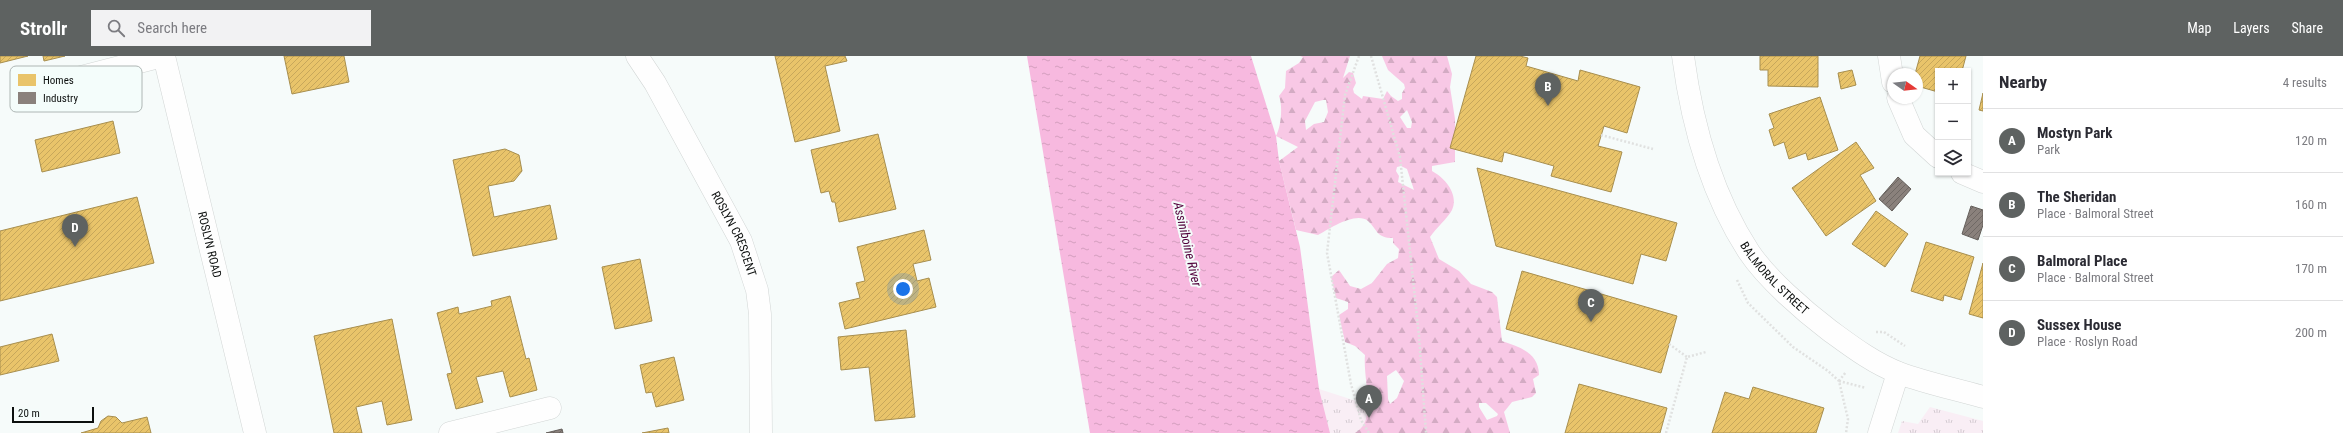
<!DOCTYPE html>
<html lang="en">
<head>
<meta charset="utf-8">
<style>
  :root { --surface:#fff; --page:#f2f2f3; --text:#2b2b33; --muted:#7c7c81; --line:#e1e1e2; --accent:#5e6261 }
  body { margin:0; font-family:"Roboto Condensed",sans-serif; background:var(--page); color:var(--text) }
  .controls { position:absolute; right:12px; top:12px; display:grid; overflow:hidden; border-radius:0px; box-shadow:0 1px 3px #0004 }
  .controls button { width:36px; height:36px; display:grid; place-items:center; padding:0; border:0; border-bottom:1px solid var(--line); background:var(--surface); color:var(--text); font:20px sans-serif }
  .compass { position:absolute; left:1887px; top:12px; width:36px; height:36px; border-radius:50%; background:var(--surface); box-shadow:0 1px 3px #0004; rotate:104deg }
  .scale { position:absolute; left:12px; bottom:10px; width:82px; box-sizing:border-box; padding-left:4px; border:2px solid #0c0f0e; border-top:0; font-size:11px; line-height:14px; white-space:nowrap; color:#0c0f0e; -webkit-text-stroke:3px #f4fdfb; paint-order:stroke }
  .you { position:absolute; left:903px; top:233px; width:14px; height:14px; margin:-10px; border:3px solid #fff; border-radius:50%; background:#1a73e8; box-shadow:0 0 0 6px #1a73e833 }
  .badge { display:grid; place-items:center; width:26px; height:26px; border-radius:50%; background:var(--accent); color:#fff; font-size:13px; font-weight:700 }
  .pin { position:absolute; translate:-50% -33px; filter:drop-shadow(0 1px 2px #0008) }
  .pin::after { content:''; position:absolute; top:21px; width:14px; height:12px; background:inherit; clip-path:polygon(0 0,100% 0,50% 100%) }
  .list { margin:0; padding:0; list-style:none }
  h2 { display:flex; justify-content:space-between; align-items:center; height:52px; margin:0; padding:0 16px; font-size:17px }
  h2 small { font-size:13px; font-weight:400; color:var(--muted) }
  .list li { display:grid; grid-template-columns:26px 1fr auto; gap:12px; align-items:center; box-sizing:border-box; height:64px; padding:0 16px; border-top:1px solid var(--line) }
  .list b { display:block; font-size:15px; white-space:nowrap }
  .list p { margin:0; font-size:13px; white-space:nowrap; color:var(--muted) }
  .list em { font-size:13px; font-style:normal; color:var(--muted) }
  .icon { flex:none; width:22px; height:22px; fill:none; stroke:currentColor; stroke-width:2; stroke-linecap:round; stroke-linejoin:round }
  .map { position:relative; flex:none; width:1983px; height:377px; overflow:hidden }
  header { display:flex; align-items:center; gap:24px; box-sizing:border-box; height:56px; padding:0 20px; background:var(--accent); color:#fff }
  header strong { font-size:19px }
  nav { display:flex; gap:22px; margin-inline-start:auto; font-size:14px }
  .search { width:280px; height:36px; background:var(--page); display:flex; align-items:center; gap:10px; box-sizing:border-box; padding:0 14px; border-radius:0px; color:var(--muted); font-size:15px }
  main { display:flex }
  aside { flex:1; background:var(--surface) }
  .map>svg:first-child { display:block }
  .grass { fill:url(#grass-tufts) }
  .forest { fill:url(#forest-firs); fill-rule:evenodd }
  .water { fill:url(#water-ripples) }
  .homes { fill:url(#homes-hatch); stroke:#a78e4e }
  .industry { fill:url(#industry-hatch); stroke:#645f5b }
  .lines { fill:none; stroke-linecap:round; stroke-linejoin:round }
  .minor-casing { stroke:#d2d6d5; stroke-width:23 }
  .path { stroke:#e0e1e0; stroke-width:2.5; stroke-dasharray:2 2; stroke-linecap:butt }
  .minor { stroke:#fefefe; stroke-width:22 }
  .labels { text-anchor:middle; stroke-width:4; stroke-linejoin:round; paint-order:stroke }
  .street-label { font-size:12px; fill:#0c0f0e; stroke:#f4fdfb }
  .water-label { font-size:13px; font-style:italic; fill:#53023c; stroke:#f4fdfb }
  .key { fill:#f4fdfb; stroke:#aeb6b4; stroke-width:1 }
  .key-label { font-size:11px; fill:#0c0f0e }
</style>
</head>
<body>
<header>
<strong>Strollr</strong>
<div class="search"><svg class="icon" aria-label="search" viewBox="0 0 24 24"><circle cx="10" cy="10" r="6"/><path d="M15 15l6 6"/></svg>Search here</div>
<nav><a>Map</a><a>Layers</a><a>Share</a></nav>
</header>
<main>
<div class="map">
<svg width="1983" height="377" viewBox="0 0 1983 377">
  <defs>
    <pattern id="grass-tufts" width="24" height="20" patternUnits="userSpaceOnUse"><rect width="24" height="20" fill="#f9eef5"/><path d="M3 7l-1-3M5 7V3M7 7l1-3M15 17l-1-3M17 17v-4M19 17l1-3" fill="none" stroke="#d4cbd1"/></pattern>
    <pattern id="forest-firs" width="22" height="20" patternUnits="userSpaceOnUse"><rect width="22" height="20" fill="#f8c8e5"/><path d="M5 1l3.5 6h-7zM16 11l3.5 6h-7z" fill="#d3abc3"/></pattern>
    <pattern id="water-ripples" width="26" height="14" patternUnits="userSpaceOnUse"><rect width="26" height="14" fill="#f7b9df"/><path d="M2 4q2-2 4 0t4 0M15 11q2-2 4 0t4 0" fill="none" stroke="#d39ebe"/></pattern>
    <pattern id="homes-hatch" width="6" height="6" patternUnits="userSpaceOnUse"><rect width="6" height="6" fill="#e9c46a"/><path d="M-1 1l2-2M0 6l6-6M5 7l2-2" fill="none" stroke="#c7a75b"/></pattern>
    <pattern id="industry-hatch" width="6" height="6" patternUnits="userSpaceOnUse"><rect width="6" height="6" fill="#8a817c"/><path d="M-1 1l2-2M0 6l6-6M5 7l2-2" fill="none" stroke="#6f6864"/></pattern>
  </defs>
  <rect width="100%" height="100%" fill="#f6fbfa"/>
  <!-- grass -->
  <path class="grass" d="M1319,333L1456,377H1330Z
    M1930,351L1983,365V377H1898L1902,365L1918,368Z"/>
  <!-- forest -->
  <path class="forest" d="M1300,0H1350L1343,22L1349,16L1353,17L1356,27L1353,33L1354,37L1362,43L1363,40L1383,43L1387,35L1391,40L1398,45L1402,43V37L1405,32L1404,28L1388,14L1382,0H1447L1452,18L1450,31L1455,63V106L1432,110V115C1445,122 1459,138 1452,154C1447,163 1436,172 1430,181L1439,203L1459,215L1471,228L1492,236L1497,241L1502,285C1520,291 1539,297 1539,319L1533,323L1536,337L1532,341L1512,346L1504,356L1510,377H1355C1358,375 1362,372 1364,368C1373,352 1363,319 1365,299L1355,290L1345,286L1339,259L1348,253V246L1336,242L1331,221L1339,214L1350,230L1361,233L1372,227L1387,208L1398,202L1399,193L1393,187V182C1376,182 1378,174 1368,165C1356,155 1329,173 1318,179L1296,174L1279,105L1298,91L1276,80C1281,71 1283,50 1279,40L1285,32L1286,15L1299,7L1303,1ZM1323,44H1326L1328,56L1324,66L1314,68L1306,74L1305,65L1315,46ZM1407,54L1412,66L1411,72H1407L1400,61ZM1401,110L1407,113L1414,134L1398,126L1399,120L1396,115L1397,111ZM1396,314L1404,325L1397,342L1390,348L1388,343L1387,320ZM1479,347H1486L1498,358L1497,360L1487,364L1479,351Z"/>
  <!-- water -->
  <path class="water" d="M1027,0H1251L1276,80L1279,105L1300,191L1319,333L1330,377H1090Z"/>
  <!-- homes -->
  <path class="homes" d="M0,0H28L0,7Z
    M43,0H65L44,5Z
    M284,0H344L349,26L292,38Z
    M775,0H845L847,5L825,10L840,75L795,86Z
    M1476,0H1520L1528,2L1526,10L1578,25L1580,14L1640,31L1627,77L1604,70L1598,90L1622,96L1611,136L1551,120L1554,110L1504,96L1502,106L1450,92Z
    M1760,0H1818V31L1768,30V14H1760Z
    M1920,0H1966L1962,15H1938V36L1917,30L1915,18Z
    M1852,14L1856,29L1841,33L1838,17Z
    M1983,37V55L1979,54Z
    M1820,41L1838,94L1808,104L1806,97L1789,103L1784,86L1774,90L1769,74L1774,72L1769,58Z
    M113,65L120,97L42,116L35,84Z
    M878,78L896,153L839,166L835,146H832L829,135L821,137L811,94Z
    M1856,86L1874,112L1860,119L1876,145L1826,180L1792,132Z
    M505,93L519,99L522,115L514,125L488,130L494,161L550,149L557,183L473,200L453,104Z
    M1477,112L1677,167L1666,205L1641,198L1633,228L1496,190Z
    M137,141L154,207L0,245V175Z
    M1876,155L1908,178L1885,211L1852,188Z
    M924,174L931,204L913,208L917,225L929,222L936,251L845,273L839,247L860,242L856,227L865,225L857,191Z
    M1926,186L1974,201L1961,244L1944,239L1943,245L1911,235Z
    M640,203L652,265L615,273L602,211Z
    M1983,207V262L1969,258Z
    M1522,215L1677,260L1661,317L1506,273Z
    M510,240L526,303L529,302L537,334L510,341L503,315L476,321L483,346L456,353L447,318L452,317L437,257L458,251L459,258L492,250L491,245Z
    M392,263L412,364L387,369L382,345L356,351L362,377H334L314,280Z
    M906,274L915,361L875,365L869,311L841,314L838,281Z
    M52,278L59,305L0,319V291Z
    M674,301L684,344L656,351L652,336L646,337L640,309Z
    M1579,328L1667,352L1660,377H1565Z
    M1753,331L1824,352L1816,377H1712L1725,336L1749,343Z
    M108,360L116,361L122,367L147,361L151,377H81L98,372L101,365Z
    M668,372L669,377H642Z"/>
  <!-- industry -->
  <path class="industry" d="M1898,121L1911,133L1892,155L1879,143Z
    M1971,150L1983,154V169L1978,184L1962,178Z
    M562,373L563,377H546Z"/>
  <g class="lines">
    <defs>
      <g id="minor">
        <path id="s1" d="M164,0L255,377"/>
        <path id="s2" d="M637,0L655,27L741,185L757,234L760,258L761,377"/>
        <path id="s3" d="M1683,0C1692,68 1711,138 1749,196C1767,223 1804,255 1829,274C1851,290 1873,307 1899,317C1926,327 1955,333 1983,341"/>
        <path d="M1889,0L1893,26"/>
        <path d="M66,25L162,0"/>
        <path d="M1898,42L1914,79L1938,101"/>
        <path d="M1962,117L1983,126"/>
        <path d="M450,377L550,352"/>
        <path d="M1879,377L1898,317"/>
      </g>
    </defs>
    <!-- minor casing -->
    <use href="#minor" class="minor-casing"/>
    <!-- path -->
    <path class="path" d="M1359,0L1345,39L1327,197L1351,328L1361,364L1369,377
      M1371,0L1400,101L1419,280L1426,377
      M1601,79L1653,93
      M1737,224L1748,247L1793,291L1828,315L1839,325L1848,363L1846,377
      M1876,276H1884L1905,290
      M1669,288L1687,301
      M1839,325L1846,316
      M1839,325L1866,332
      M1666,377L1687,301L1706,296"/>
    <!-- minor -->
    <use href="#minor" class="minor"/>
  </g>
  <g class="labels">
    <!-- street labels -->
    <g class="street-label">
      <text dy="4" stroke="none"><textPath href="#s2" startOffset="203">ROSLYN CRESCENT</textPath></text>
      <text dy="4" stroke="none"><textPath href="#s1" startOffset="194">ROSLYN ROAD</textPath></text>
      <text dy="4" stroke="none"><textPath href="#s3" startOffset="245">BALMORAL STREET</textPath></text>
    </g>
    <!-- water labels -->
    <g class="water-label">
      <text transform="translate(1188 188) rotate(77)" y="5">Assiniboine River</text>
    </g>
  </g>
  <!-- legend -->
  <rect x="10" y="10" width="132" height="46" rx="6" class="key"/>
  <rect x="18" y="18" width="18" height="12" fill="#e9c46a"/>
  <rect x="18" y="36" width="18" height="12" fill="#8a817c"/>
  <g class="key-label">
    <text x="43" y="28">Homes</text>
    <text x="43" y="46">Industry</text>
  </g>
</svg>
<div class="controls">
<button>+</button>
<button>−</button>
<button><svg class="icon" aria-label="layers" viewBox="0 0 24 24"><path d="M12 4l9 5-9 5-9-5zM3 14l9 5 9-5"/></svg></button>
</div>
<svg class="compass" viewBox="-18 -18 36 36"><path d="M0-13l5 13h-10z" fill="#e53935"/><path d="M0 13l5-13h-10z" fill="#7c7c81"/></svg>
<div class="scale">20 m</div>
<div class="you"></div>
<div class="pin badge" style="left:1369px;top:362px">A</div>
<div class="pin badge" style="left:1548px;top:50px">B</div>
<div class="pin badge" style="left:1591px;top:266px">C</div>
<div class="pin badge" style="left:75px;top:191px">D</div>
</div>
<aside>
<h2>Nearby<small>4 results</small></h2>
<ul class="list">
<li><span class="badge">A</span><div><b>Mostyn Park</b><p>Park</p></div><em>120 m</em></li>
<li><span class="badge">B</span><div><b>The Sheridan</b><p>Place · Balmoral Street</p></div><em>160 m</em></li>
<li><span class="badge">C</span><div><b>Balmoral Place</b><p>Place · Balmoral Street</p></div><em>170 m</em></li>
<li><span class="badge">D</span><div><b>Sussex House</b><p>Place · Roslyn Road</p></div><em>200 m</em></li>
</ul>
</aside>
</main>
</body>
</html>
